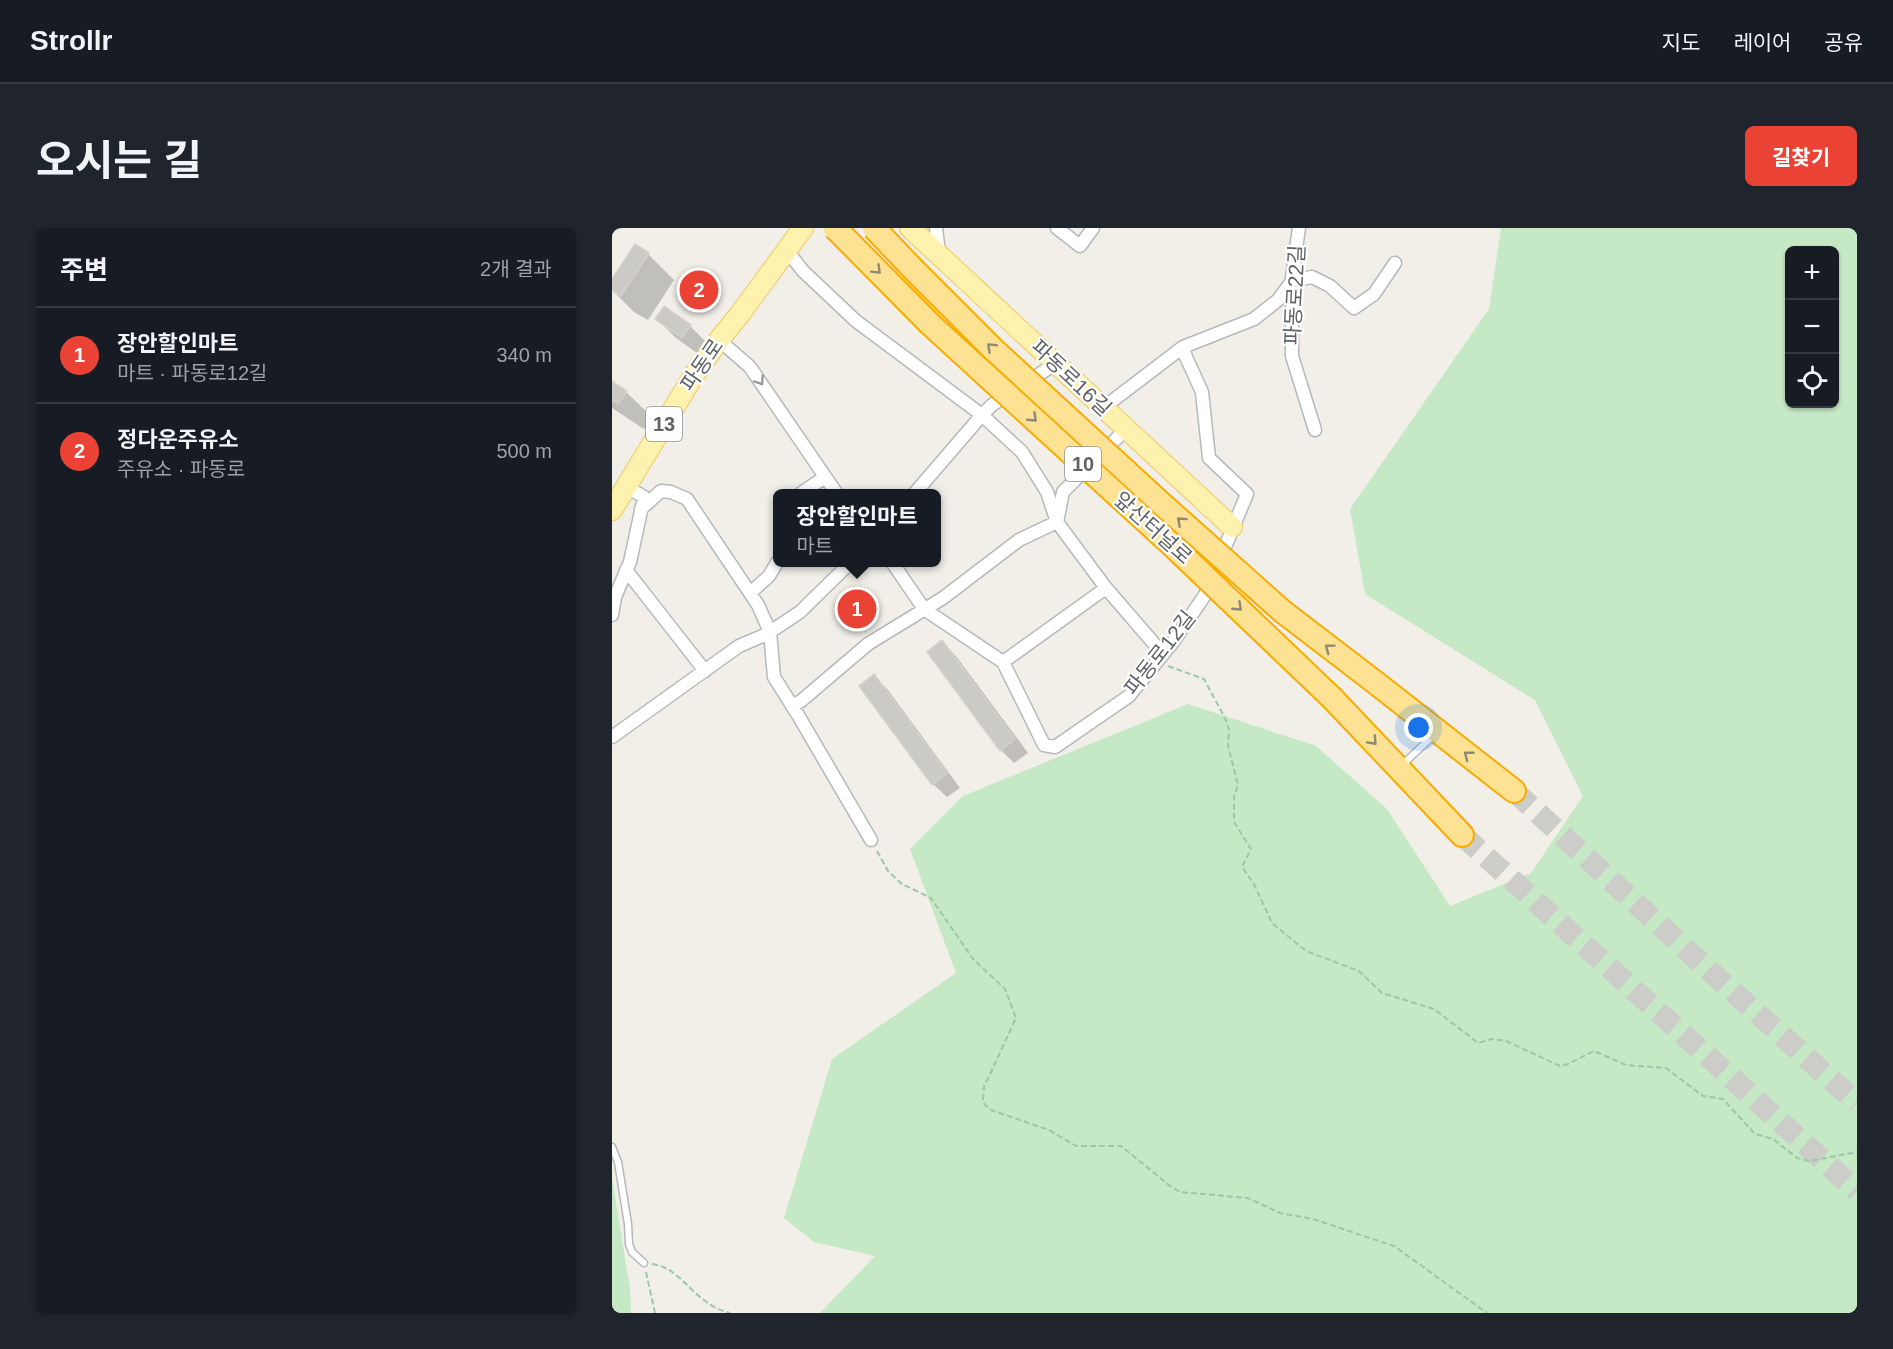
<!DOCTYPE html>
<html lang="ko">
<head>
<meta charset="utf-8">
<style>
  :root { --surface:#171b24; --page:#20242c; --text:#f1f3f6; --muted:#9ea1a6; --line:#363941; --accent:#ea4335 }
  body { margin:0; font-family:Helvetica,"Noto Sans KR",sans-serif; background:var(--page); color:var(--text) }
  .controls { position:absolute; right:18px; top:18px; display:grid; overflow:hidden; border-radius:9px; box-shadow:0 2px 4px #0004 }
  .controls button { width:54px; height:54px; display:grid; place-items:center; padding:0; border:0; border-bottom:2px solid var(--line); background:var(--surface); color:var(--text); font:30px sans-serif }
  .you { position:absolute; left:807px; top:500px; width:21px; height:21px; margin:-15px; border:4px solid #fff; border-radius:50%; background:#1a73e8; box-shadow:0 0 0 9px #1a73e833 }
  .badge { display:grid; place-items:center; width:39px; height:39px; border-radius:50%; background:var(--accent); color:#fff; font-size:20px; font-weight:700 }
  .pin { position:absolute; translate:-50% -50%; border:3px solid #fff; box-shadow:0 2px 6px #0006 }
  .popup { position:absolute; left:161px; top:261px; width:168px; height:78px; box-sizing:border-box; display:grid; place-content:center; border-radius:9px; background:var(--surface); filter:drop-shadow(0 2px 4px #0005); font-size:20px; white-space:nowrap; color:var(--muted) }
  .popup b { font-size:22px; color:var(--text) }
  .popup::after { content:''; position:absolute; left:50%; top:100%; margin-left:-12px; border:12px solid transparent; border-top-color:var(--surface) }
  .list { margin:0; padding:0; list-style:none }
  h2 { display:flex; justify-content:space-between; align-items:center; height:78px; margin:0; padding:0 24px; font-size:26px }
  h2 small { font-size:20px; font-weight:400; color:var(--muted) }
  .list li { display:grid; grid-template-columns:39px 1fr auto; gap:18px; align-items:center; box-sizing:border-box; height:96px; padding:0 24px; border-top:2px solid var(--line) }
  .list b { display:block; font-size:22px; white-space:nowrap }
  .list p { margin:0; font-size:20px; white-space:nowrap; color:var(--muted) }
  .list em { font-size:20px; font-style:normal; color:var(--muted) }
  .icon { flex:none; width:33px; height:33px; fill:none; stroke:currentColor; stroke-width:2; stroke-linecap:round; stroke-linejoin:round }
  .map { position:relative; flex:none; width:1245px; height:1085px; overflow:hidden; border-radius:9px }
  header { display:flex; align-items:center; gap:36px; box-sizing:border-box; height:84px; padding:0 30px; background:var(--surface); border-bottom:2px solid var(--line) }
  header strong { font-size:28px }
  nav { display:flex; gap:33px; margin-inline-start:auto; font-size:21px }
  .intro { display:flex; align-items:center; justify-content:space-between; box-sizing:border-box; height:144px; padding:0 36px }
  h1 { margin:0; font-size:42px }
  .button { padding:15px 27px; border-radius:9px; background:var(--accent); color:#fff; font-size:21px; font-weight:700 }
  main { display:flex; gap:36px; padding:0 36px }
  aside { flex:1; background:var(--surface); border-radius:9px; box-shadow:0 2px 4px #0004 }
  .map>svg:first-child { display:block }
  .green { fill:#c5e8c5; fill-rule:evenodd }
  .shadow { fill:#0003 }
  .building { fill:#cccac5; stroke:#d6d1c6; stroke-width:1.5 }
  .lines { fill:none; stroke-linecap:round; stroke-linejoin:round }
  .highway-tunnel { stroke:#ccccc8; stroke-width:22; stroke-dasharray:22 11; stroke-linecap:butt }
  .lane-casing { stroke:#b5b8bc; stroke-width:9 }
  .street-casing { stroke:#b5b8bc; stroke-width:15 }
  .primary-casing { stroke:#f2c960; stroke-width:22 }
  .highway-casing { stroke:#f9ab00; stroke-width:26 }
  .path { stroke:#9cc7a9; stroke-width:2; stroke-dasharray:6 3; stroke-linecap:butt }
  .lane { stroke:#fff; stroke-width:6 }
  .street { stroke:#fff; stroke-width:12 }
  .primary { stroke:#fff2af; stroke-width:20 }
  .highway { stroke:#fde293; stroke-width:22 }
  .highway-bridge-casing { stroke:#f9ab00; stroke-width:26; stroke-linecap:butt }
  .highway-bridge { stroke:#fde293; stroke-width:22 }
  .oneway { stroke:#8e8975 }
  .oneway2 { stroke:#979a9d }
  .labels { text-anchor:middle; stroke-width:4.5; stroke-linejoin:round; paint-order:stroke }
  .shield { fill:#fff; stroke:#8f9295; stroke-width:1.5 }
  .shield-label { font-size:20px; font-weight:bold; fill:#5f6368 }
  .street-label { font-size:21px; fill:#5f6368; stroke:#fff }
</style>
</head>
<body>
<header>
<strong>Strollr</strong>
<nav><a>지도</a><a>레이어</a><a>공유</a></nav>
</header>
<div class="intro"><h1>오시는 길</h1><a class="button">길찾기</a></div>
<main>
<aside>
<h2>주변<small>2개 결과</small></h2>
<ul class="list">
<li><span class="badge">1</span><div><b>장안할인마트</b><p>마트 · 파동로12길</p></div><em>340 m</em></li>
<li><span class="badge">2</span><div><b>정다운주유소</b><p>주유소 · 파동로</p></div><em>500 m</em></li>
</ul>
</aside>
<div class="map">
<svg width="1245" height="1085" viewBox="0 0 1245 1085">
  <rect width="100%" height="100%" fill="#f1efe8"/>
  <!-- green -->
  <path class="green" d="M889,0H1245V1085H208L263,1028L202,1014L172,990L220,831L344,745L298,621L351,568L576,476L704,518L775,581L838,678L919,645L971,568L923,472L753,366L738,281L877,81ZM1178,22H1222V176H1178Z
    M0,950L18,1061L19,1085H0Z"/>
  <!-- shadow -->
  <path class="shadow" d="M36,26L62,52L36,92L22,84L0,62V54Z
    M45,91L78,98L97,117L89,128L64,110Z
    M0,155L14,164L40,189L32,201L0,180Z
    M330,414L344,428L416,525L402,535L389,522Z
    M262,448L276,462L348,560L335,569L321,556Z"/>
  <!-- building -->
  <path class="building" d="M23,16L37,25L9,68L0,62V51Z
    M52,78L79,97L70,110L43,91Z
    M0,153L15,163L6,176L0,172Z
    M330,412L403,511L388,523L315,424Z
    M262,446L335,545L320,557L247,458Z"/>
  <g class="lines">
    <!-- highway-tunnel -->
    <path class="highway-tunnel" d="M902,563L1078,725L1245,875
      M850,607L1245,963"/>
    <defs>
      <path id="lane" d="M789,538L823,506
        M0,919L6,934L16,996L17,1016L20,1024L32,1035"/>
      <path id="street" d="M324,0L327,25
        M445,0L468,18L481,0
        M687,0L680,49V128L703,202
        M176,24L191,43L244,93L370,187L410,224L435,264L445,294L494,360L551,426
        M107,112L138,139L225,266
        M413,156L444,135L448,138
        M491,180L571,119L642,91L666,72L680,53L700,49L718,58L742,80L762,66L783,35
        M188,266L213,249
        M302,266L370,187L380,177L398,165
        M29,281L49,263L59,264L75,271L146,377L158,404L162,449L186,487L259,612
        M280,334L312,381L391,434L432,517L443,519L517,468L561,414L593,367L635,266L597,230L590,164L574,129L571,119
        M14,342L93,443
        M138,365L157,348L166,333
        M0,387L3,369L18,334L32,269L15,259
        M391,434L494,360
        M180,478L189,473L256,416L331,370L407,312L445,294L451,264L513,202L507,197
        M0,509L127,418L155,406L188,384L239,334"/>
      <path id="primary" d="M298,0L620,299
        M0,282L82,147L107,112L128,86L191,0"/>
      <path id="highway" d="M764,455L902,563
        M720,470L850,607"/>
    </defs>
    <!-- lane casing -->
    <use href="#lane" class="lane-casing"/>
    <!-- street casing -->
    <use href="#street" class="street-casing"/>
    <!-- primary casing -->
    <use href="#primary" class="primary-casing"/>
    <!-- highway casing -->
    <use href="#highway" class="highway-casing"/>
    <!-- path -->
    <path class="path" d="M556,438L592,451L613,490L617,501L616,518L626,557L622,569V594L639,621L630,639L642,656L660,695L694,723L747,743L770,765L822,781L866,815L880,811L894,813L948,838L956,836L982,823L1014,837L1054,840L1091,868L1111,871L1143,906L1161,911L1185,930L1197,933L1245,924
      M265,623L276,643L290,656L319,670L361,731L393,761L404,790L372,859L371,871L373,877L379,882L437,902L464,918H509L558,958L568,964L636,970L668,985L701,991L782,1018L875,1085
      M40,1036C63,1039 74,1059 92,1072C100,1079 108,1082 118,1085
      M34,1044L43,1085"/>
    <!-- lane -->
    <use href="#lane" class="lane"/>
    <!-- street -->
    <use href="#street" class="street"/>
    <!-- primary -->
    <use href="#primary" class="primary"/>
    <!-- highway -->
    <use href="#highway" class="highway"/>
    <defs>
      <path id="highway-bridge" d="M223,0L319,97L562,319L720,470
        M262,0L301,41L381,121L551,277L670,383L764,455"/>
    </defs>
    <!-- highway-bridge casing -->
    <use href="#highway-bridge" class="highway-bridge-casing"/>
    <!-- highway-bridge -->
    <use href="#highway-bridge" class="highway-bridge"/>
  </g>
  <!-- one-way arrows -->
  <defs><path id="oneway-chevron" d="M-2-3.5L2.5 0L-2 3.5" fill="none" stroke-width="1.6" stroke-linecap="round" stroke-linejoin="round" transform="scale(1.5)"/></defs>
  <g class="oneway">
    <use href="#oneway-chevron" transform="translate(265 42) rotate(45)"/>
    <use href="#oneway-chevron" transform="translate(379 119) rotate(-136)"/>
    <use href="#oneway-chevron" transform="translate(421 190) rotate(43)"/>
    <use href="#oneway-chevron" transform="translate(569 293) rotate(-138)"/>
    <use href="#oneway-chevron" transform="translate(626 379) rotate(43)"/>
    <use href="#oneway-chevron" transform="translate(717 420) rotate(-143)"/>
    <use href="#oneway-chevron" transform="translate(761 513) rotate(47)"/>
    <use href="#oneway-chevron" transform="translate(856 527) rotate(-142)"/>
  </g>
  <use class="oneway2" href="#oneway-chevron" transform="translate(148 153) rotate(56)"/>
  <g class="labels">
    <!-- shield labels -->
    <g class="shield">
      <rect x="34" y="179" width="36" height="34" rx="4.5"/>
      <rect x="453" y="219" width="36" height="34" rx="4.5"/>
    </g>
    <g class="shield-label">
      <text x="52" y="203">13</text>
      <text x="471" y="243">10</text>
    </g>
    <!-- street labels -->
    <g class="street-label">
      <text transform="translate(683 67) rotate(-87)" y="7">파동로22길</text>
      <text transform="translate(90 137) rotate(-56)" y="7">파동로</text>
      <text transform="translate(459 150) rotate(43)" y="7">파동로16길</text>
      <text transform="translate(541 300) rotate(42)" y="7">앞산터널로</text>
      <text transform="translate(548 425) rotate(-52)" y="7">파동로12길</text>
    </g>
  </g>
</svg>
<div class="controls">
<button>+</button>
<button>−</button>
<button><svg class="icon" aria-label="locate" viewBox="0 0 24 24"><circle cx="12" cy="12" r="6"/><path d="M12 2v4M12 18v4M2 12h4M18 12h4"/></svg></button>
</div>
<div class="you"></div>
<div class="pin badge" style="left:245px;top:381px">1</div>
<div class="popup"><b>장안할인마트</b>마트</div>
<div class="pin badge" style="left:87px;top:62px">2</div>
</div>
</main>
</body>
</html>
